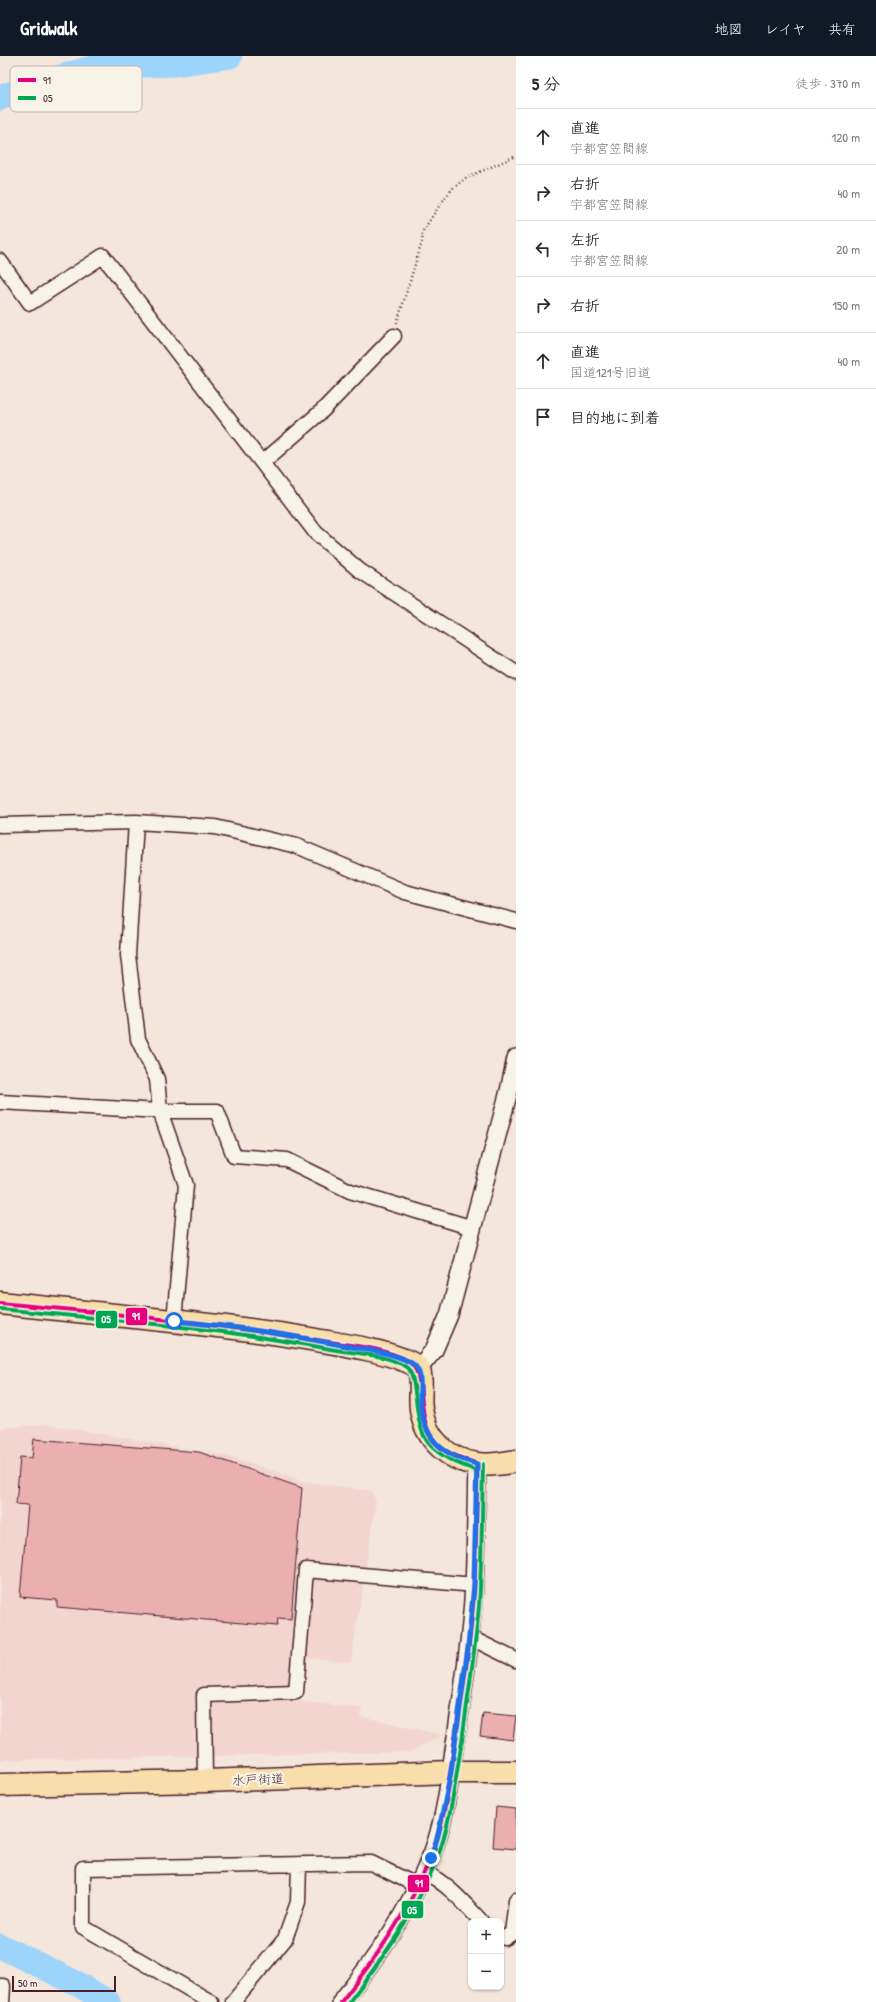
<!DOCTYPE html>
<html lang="ja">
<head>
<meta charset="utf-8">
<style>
  :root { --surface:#fff; --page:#f2f2f3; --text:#2b2b33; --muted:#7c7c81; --line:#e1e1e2; --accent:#111827 }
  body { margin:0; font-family:"Patrick Hand","Klee One",sans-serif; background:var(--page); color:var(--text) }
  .controls { position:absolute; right:12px; bottom:12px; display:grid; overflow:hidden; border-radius:8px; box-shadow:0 1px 3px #0004 }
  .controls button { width:36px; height:36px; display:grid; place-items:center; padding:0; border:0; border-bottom:1px solid var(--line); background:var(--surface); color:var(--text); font:20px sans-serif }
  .scale { position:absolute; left:12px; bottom:10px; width:104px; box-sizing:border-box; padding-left:4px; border:2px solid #4a1f2b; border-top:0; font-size:11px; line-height:14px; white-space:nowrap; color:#4a1f2b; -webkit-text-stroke:3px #f7f3e8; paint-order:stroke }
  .stop { position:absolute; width:12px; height:12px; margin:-9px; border:3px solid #1a73e8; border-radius:50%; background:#fff }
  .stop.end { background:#1a73e8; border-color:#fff; box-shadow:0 1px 4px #0008 }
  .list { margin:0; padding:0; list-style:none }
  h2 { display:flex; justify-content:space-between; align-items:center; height:52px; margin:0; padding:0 16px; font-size:17px }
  h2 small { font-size:13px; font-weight:400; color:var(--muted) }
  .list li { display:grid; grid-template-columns:26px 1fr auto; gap:12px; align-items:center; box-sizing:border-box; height:56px; padding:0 16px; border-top:1px solid var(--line) }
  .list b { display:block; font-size:15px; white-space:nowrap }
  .list p { margin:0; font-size:13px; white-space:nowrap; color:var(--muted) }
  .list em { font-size:13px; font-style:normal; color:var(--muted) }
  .icon { flex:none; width:22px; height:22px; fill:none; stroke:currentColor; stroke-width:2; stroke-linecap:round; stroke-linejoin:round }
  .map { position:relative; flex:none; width:516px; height:1946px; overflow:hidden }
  header { display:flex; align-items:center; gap:24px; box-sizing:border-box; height:56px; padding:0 20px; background:var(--accent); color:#fff }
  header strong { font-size:19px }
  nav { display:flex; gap:22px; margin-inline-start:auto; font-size:14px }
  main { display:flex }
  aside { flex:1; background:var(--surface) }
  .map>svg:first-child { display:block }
  .built { fill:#f2d6ce }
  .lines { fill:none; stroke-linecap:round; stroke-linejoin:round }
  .river { stroke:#9dd4fc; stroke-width:25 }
  .building { fill:#ebb0ae; stroke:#4a1f2b }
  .minor-casing { stroke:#4a1f2b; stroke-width:17 }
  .tertiary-casing { stroke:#4a1f2b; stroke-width:20 }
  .primary-casing { stroke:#4a1f2b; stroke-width:25 }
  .trunk-casing { stroke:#4a1f2b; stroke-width:25 }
  .path { stroke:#4a1f2b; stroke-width:2.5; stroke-dasharray:1 3; stroke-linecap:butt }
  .minor { stroke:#f7f3e8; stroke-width:14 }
  .tertiary { stroke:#f7f3e8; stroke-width:17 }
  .primary { stroke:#f8deab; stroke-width:22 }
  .trunk { stroke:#f8deab; stroke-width:22 }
  .bus-1-casing { stroke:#f7f3e8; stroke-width:7 }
  .bus-2-casing { stroke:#f7f3e8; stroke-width:7 }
  .bus-1 { stroke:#e5007d; stroke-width:4 }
  .bus-2 { stroke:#00a651; stroke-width:4 }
  .route { stroke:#1a73e8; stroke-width:5 }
  .labels { text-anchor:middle; stroke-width:4; stroke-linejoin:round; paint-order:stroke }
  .street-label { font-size:13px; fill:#4a1f2b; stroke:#f7f3e8 }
  .key { fill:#f7f3e8; stroke:#c3b3af; stroke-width:1 }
  .key-label { font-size:11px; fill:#4a1f2b }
  .line-badge { stroke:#f7f3e8; stroke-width:1.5 }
  .badge-label { font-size:11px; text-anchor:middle; font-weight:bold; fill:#fff }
</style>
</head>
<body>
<header>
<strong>Gridwalk</strong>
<nav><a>地図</a><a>レイヤ</a><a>共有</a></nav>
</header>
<main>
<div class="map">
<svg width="516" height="1946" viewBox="0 0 516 1946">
  <rect width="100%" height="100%" fill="#f5e6dc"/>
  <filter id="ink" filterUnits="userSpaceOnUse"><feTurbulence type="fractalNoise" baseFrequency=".025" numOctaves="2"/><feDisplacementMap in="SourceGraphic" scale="8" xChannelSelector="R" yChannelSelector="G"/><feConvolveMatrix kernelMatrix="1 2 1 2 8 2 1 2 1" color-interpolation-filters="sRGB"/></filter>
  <g filter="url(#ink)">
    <!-- built -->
    <path class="built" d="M47,1368L237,1402L302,1425L372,1435L376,1446L351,1607L294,1601L290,1644L362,1652L360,1660L443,1679L410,1696L0,1704V1372Z"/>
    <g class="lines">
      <!-- river -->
      <path class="river" d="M0,42L36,28L95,11L173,8L230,0
        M0,1890L76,1927L108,1946"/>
    </g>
    <!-- building -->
    <path class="building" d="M34,1383L199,1396L302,1432L291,1563L278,1562L277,1570L57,1551V1544L20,1541L28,1449L16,1448L20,1401L32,1402Z
      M483,1657L516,1660L513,1684L480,1680Z
      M496,1751L516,1753V1793L493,1791Z"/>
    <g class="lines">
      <defs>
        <path id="minor" d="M0,205L30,247L103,200L316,477L359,514L516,617
          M262,407L323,354L394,280
          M136,766L128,899L138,983L157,1023L160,1055L186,1129L174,1265
          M0,769L136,766L215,771L297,790L405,836L516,865
          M0,1046L160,1055H217L234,1100L287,1104L350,1135L473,1172
          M469,1581L516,1604
          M205,1725L204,1639L296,1636L306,1514L474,1529
          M424,1816C447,1827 464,1847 481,1865
          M501,1881L505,1882L512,1877L516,1844
          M0,1930H3L2,1946
          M211,1946L83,1871V1812L371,1807L418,1830
          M233,1946L285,1883L298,1846L299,1808"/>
        <path id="tertiary" d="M418,1313L434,1294L449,1259L509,1035L516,1002
          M341,1946C377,1901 408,1857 430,1803C445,1767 449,1726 455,1688C463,1635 471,1582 474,1529C476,1489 476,1448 477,1408"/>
        <path id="primary" d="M0,1247C57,1253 114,1259 172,1265C220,1270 268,1275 316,1284C345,1289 376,1293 404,1304C410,1306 416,1309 419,1314C423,1326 419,1341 421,1353C425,1383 448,1404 477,1408C490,1410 503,1407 516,1405"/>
        <path id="trunk" d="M0,1729L205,1725L451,1716H516"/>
      </defs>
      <!-- minor casing -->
      <use href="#minor" class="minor-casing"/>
      <!-- tertiary casing -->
      <use href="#tertiary" class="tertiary-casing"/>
      <!-- primary casing -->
      <use href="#primary" class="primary-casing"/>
      <!-- trunk casing -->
      <use href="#trunk" class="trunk-casing"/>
      <!-- path -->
      <path class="path" d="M397,267L422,186L423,175L441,147L454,131L466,122L516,100"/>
      <!-- minor -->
      <use href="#minor" class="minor"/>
      <!-- tertiary -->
      <use href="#tertiary" class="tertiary"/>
      <!-- primary -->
      <use href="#primary" class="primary"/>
      <!-- trunk -->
      <use href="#trunk" class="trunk"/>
      <defs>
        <path id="bus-1" d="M0,1247C105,1257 210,1266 315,1284C345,1289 381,1290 408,1305C428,1316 415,1364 435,1386C446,1398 462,1402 477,1408
          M341,1946C376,1902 409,1855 430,1803C445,1765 449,1725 455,1685C462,1639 469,1593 473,1547C476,1501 476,1454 477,1408"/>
        <path id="bus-2" d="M0,1253C110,1264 221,1272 330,1293C352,1297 387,1298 406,1311C420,1320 411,1368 430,1389C442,1402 459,1408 475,1414
          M349,1946C383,1902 415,1857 436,1805C451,1767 455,1725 462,1685C468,1640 475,1595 479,1550C482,1503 482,1455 483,1408"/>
      </defs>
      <!-- bus-1 casing -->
      <use href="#bus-1" class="bus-1-casing"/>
      <!-- bus-2 casing -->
      <use href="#bus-2" class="bus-2-casing"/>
      <!-- bus-1 -->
      <use href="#bus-1" class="bus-1"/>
      <!-- bus-2 -->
      <use href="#bus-2" class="bus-2"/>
    </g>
  </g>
  <g class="lines" filter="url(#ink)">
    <!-- route -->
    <path class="route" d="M174,1265C234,1270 292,1279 351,1291C368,1294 399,1298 413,1308C424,1316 419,1332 420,1345C422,1382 443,1400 477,1408L474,1529L468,1592L451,1716L438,1779L431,1802"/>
  </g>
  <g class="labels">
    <!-- street labels -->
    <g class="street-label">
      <text transform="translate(258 1723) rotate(-2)" y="5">水戸街道</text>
    </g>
  </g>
  <!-- legend -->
  <rect x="10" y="10" width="132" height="46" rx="6" class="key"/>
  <rect x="18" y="22" width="18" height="4" fill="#e5007d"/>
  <rect x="18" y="40" width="18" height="4" fill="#00a651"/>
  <g class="key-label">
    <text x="43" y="28">91</text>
    <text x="43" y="46">05</text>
  </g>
  <g class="line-badge">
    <rect x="125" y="1251" width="23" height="19" rx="4" fill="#e5007d"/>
    <rect x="95" y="1254" width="23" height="19" rx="4" fill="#00a651"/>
    <rect x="407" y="1818" width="23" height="19" rx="4" fill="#e5007d"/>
    <rect x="401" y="1844" width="23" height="19" rx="4" fill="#00a651"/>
  </g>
  <g class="badge-label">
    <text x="136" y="1264">91</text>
    <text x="106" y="1267">05</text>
    <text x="419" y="1831">91</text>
    <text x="412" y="1858">05</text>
  </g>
</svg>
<div class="controls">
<button>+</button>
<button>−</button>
</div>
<div class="scale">50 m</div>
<div class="stop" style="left:174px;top:1265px"></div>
<div class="stop end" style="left:431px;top:1802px"></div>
</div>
<aside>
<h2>5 分<small>徒歩 · 370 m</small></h2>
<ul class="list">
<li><svg class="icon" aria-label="ahead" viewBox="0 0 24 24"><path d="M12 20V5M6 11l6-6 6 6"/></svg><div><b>直進</b><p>宇都宮笠間線</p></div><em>120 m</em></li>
<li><svg class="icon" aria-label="right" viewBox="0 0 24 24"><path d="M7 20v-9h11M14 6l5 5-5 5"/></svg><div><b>右折</b><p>宇都宮笠間線</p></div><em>40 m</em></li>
<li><svg class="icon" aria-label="left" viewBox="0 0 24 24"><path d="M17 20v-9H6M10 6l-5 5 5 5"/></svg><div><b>左折</b><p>宇都宮笠間線</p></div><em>20 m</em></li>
<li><svg class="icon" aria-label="right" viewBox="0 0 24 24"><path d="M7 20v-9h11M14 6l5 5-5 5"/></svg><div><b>右折</b></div><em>150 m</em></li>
<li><svg class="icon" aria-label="ahead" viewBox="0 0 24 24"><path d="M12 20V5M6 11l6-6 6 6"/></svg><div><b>直進</b><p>国道121号旧道</p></div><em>40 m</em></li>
<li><svg class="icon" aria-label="arrive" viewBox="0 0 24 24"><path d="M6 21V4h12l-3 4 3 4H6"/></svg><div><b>目的地に到着</b></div></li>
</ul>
</aside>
</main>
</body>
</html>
